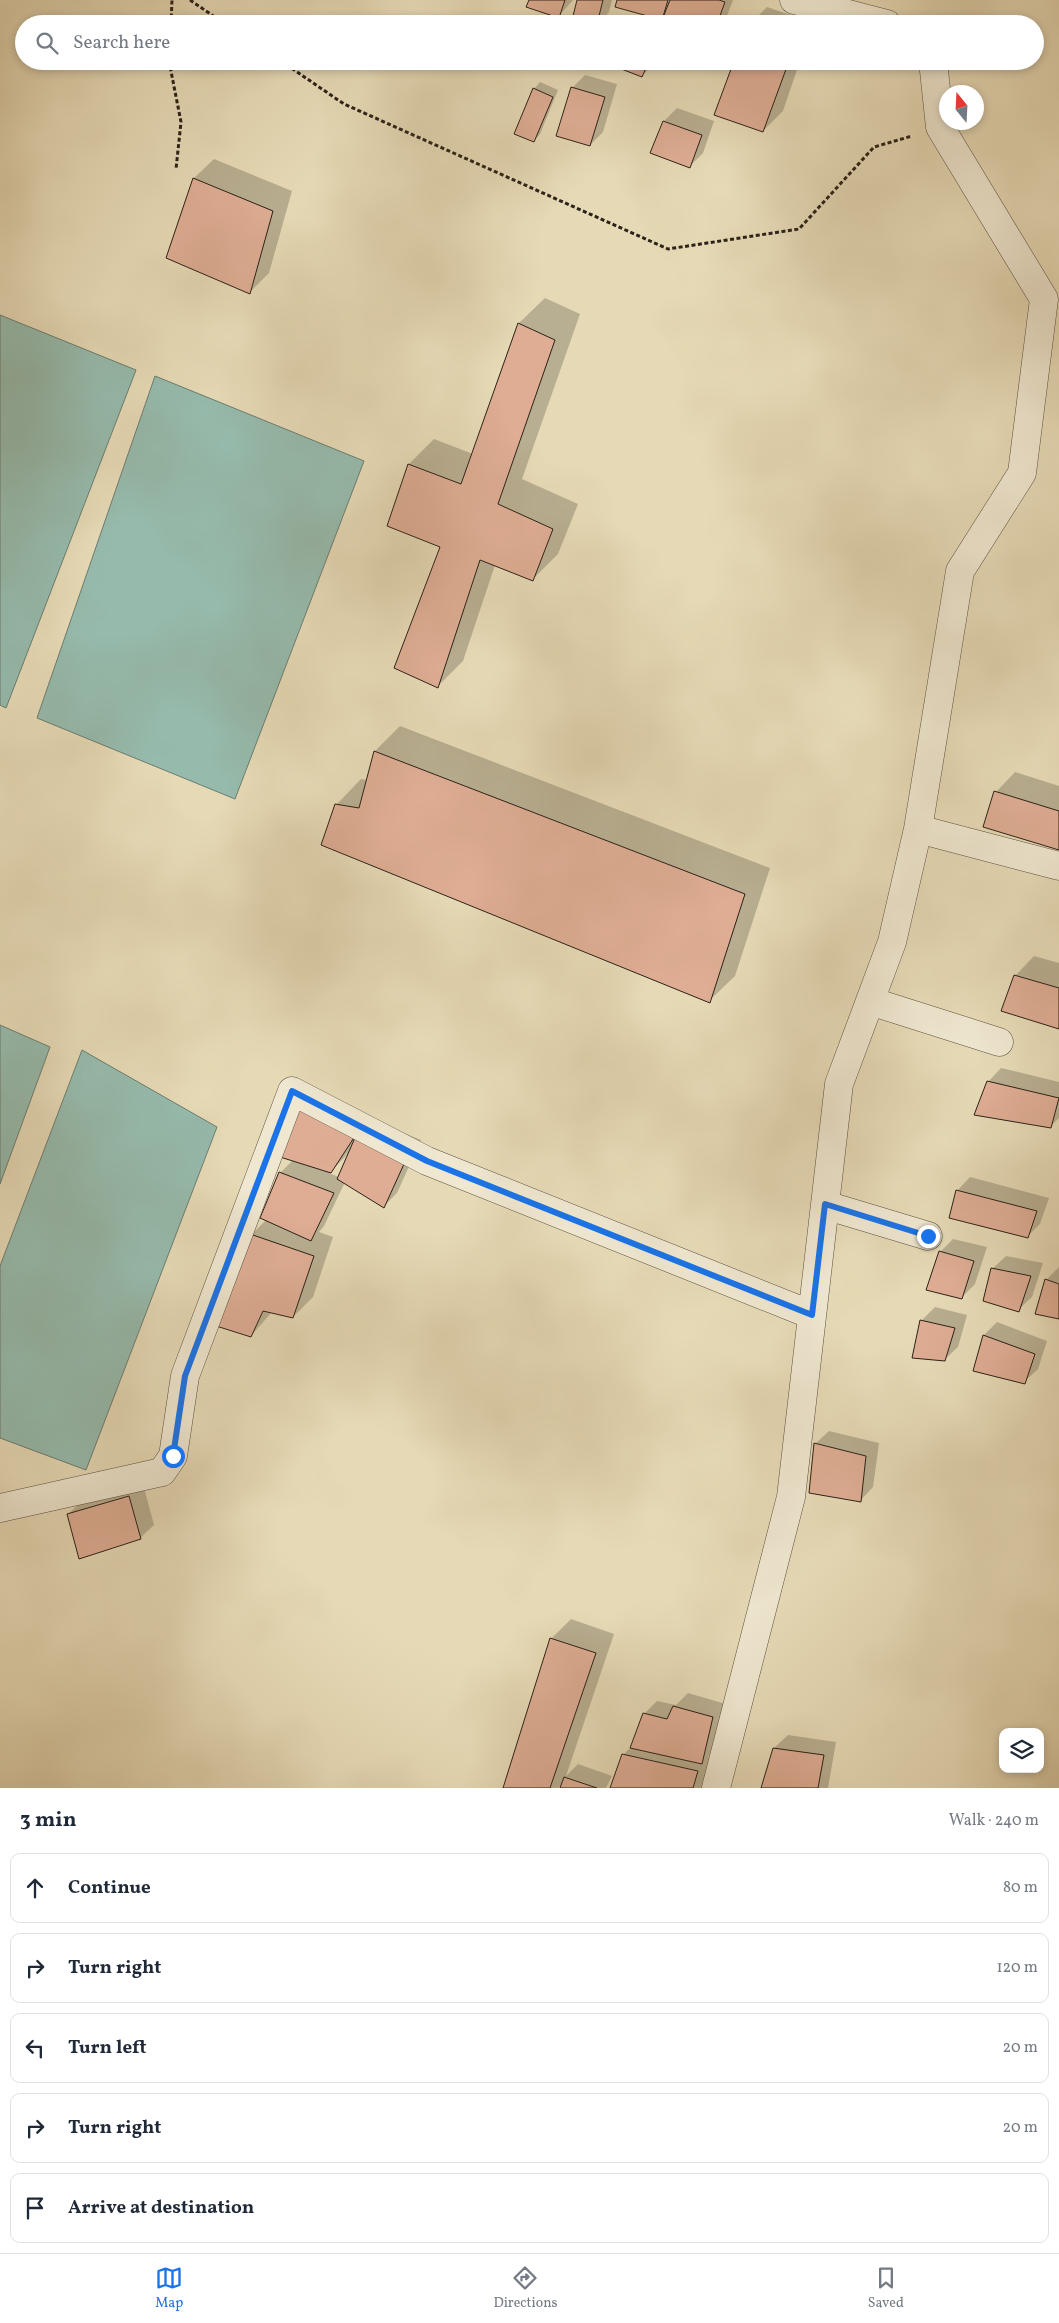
<!DOCTYPE html>
<html lang="en">
<head>
<meta charset="utf-8">
<style>
  :root { --surface:#fff; --page:#f6f6f7; --text:#1f2937; --muted:#747a83; --line:#e0e1e3; --accent:#1a73e8 }
  body { margin:0; font-family:Vollkorn,serif; background:var(--page); color:var(--text) }
  .controls { position:absolute; right:15px; bottom:15px; display:grid; overflow:hidden; border-radius:10px; box-shadow:0 2px 8px #0003 }
  .controls button { width:45px; height:45px; display:grid; place-items:center; padding:0; border:0; border-bottom:1px solid var(--line); background:var(--surface); color:var(--text); font:25px sans-serif }
  .compass { position:absolute; left:939px; top:85px; width:45px; height:45px; border-radius:50%; background:var(--surface); box-shadow:0 2px 8px #0003; rotate:342deg }
  .stop { position:absolute; width:15px; height:15px; margin:-11px; border:4px solid #1a73e8; border-radius:50%; background:#fff }
  .stop.end { background:#1a73e8; border-color:#fff; box-shadow:0 1px 5px #0008 }
  .list { margin:0; padding:0; list-style:none }
  h2 { display:flex; justify-content:space-between; align-items:center; height:65px; margin:0; padding:0 20px; font-size:21px }
  h2 small { font-size:16px; font-weight:400; color:var(--muted) }
  .list li { display:grid; grid-template-columns:32px 1fr auto; gap:15px; align-items:center; box-sizing:border-box; height:70px; margin:0 10px 10px; padding:0 10px; border:1px solid var(--line); border-radius:10px }
  .list b { display:block; font-size:19px; white-space:nowrap }
  .list em { font-size:16px; font-style:normal; color:var(--muted) }
  .icon { flex:none; width:28px; height:28px; fill:none; stroke:currentColor; stroke-width:2; stroke-linecap:round; stroke-linejoin:round }
  .map { position:relative; flex:none; width:1059px; height:1788px; overflow:hidden }
  .search { position:absolute; background:var(--surface); box-shadow:0 2px 8px #0003; left:15px; right:15px; top:15px; height:55px; display:flex; align-items:center; gap:12px; box-sizing:border-box; padding:0 18px; border-radius:28px; color:var(--muted); font-size:19px }
  .sheet { height:465px; background:var(--surface) }
  nav { display:flex; justify-content:space-around; align-items:center; box-sizing:border-box; height:70px; border-top:1px solid var(--line); background:var(--surface); font-size:14px; color:var(--muted) }
  nav a { display:grid; justify-items:center; gap:2px }
  nav .on { color:var(--accent) }
  .map>svg:first-child { display:block }
  .water { fill:#96bbad; stroke:#6b7d71 }
  .shadow { fill:#0003; fill-rule:evenodd }
  .building { fill:#dead94; stroke:#2b2118 }
  .lines { fill:none; stroke-linecap:round; stroke-linejoin:round }
  .minor-casing { stroke:#5a4f40; stroke-width:29 }
  .path { stroke:#2b2118; stroke-width:3; stroke-dasharray:4 2.5; stroke-linecap:butt }
  .minor { stroke:#efe7d0; stroke-width:28 }
  .route { stroke:#1a73e8; stroke-width:6 }
</style>
</head>
<body>
<div class="map">
<svg width="1059" height="1788" viewBox="0 0 1059 1788">
  <rect width="100%" height="100%" fill="#e6dab6"/>
  <filter id="stains"><feTurbulence type="fractalNoise" baseFrequency=".004" numOctaves="4"/><feColorMatrix values="0 0 0 0 .2 0 0 0 0 .09 0 0 0 0 .02 0 0 0 .5 -.17"/></filter>
  <radialGradient id="worn" r=".72"><stop offset=".6" stop-color="#630" stop-opacity="0"/><stop offset="1" stop-color="#630" stop-opacity=".3"/></radialGradient>
  <!-- water -->
  <path class="water" d="M0,315L136,370L6,708L0,705Z
    M155,376L364,461L235,799L37,718Z
    M0,1025L50,1047L0,1184Z
    M82,1050L217,1127L86,1470L0,1438V1266Z"/>
  <!-- shadow -->
  <path class="shadow" d="M530,0H573L559,16Z
    M579,0H612L609,12L597,24L573,19Z
    M618,0H733L724,24H674L617,6Z
    M767,7L814,23L750,24Z
    M639,19L651,24H634Z
    M614,61H656L642,76Z
    M735,61H800L783,111L763,131Z
    M585,75L617,84L603,132L590,145L572,88Z
    M540,82L558,90L540,134L534,141V89Z
    M677,108L714,121L703,153L690,166L652,152L664,121Z
    M214,159L292,191L269,273L250,292L167,258L194,178Z
    M545,298L580,314L522,479L578,504L558,554L533,579L495,565L463,661L438,686L441,547L409,464L434,439L473,454L519,323Z
    M400,726L770,868L735,976L709,1001L336,805L361,779L367,780L375,751Z
    M1015,772L1059,786V849L996,792Z
    M1034,956L1059,963V1027L1015,976Z
    M1001,1068L1059,1082V1118L1050,1127L988,1082Z
    M371,1120L421,1140L397,1193L384,1206L345,1182L324,1226L319,1232L333,1237L313,1297L293,1317L272,1312L251,1336V1235L266,1220L280,1173L293,1160ZM348,1152L339,1177L329,1173L344,1158Z
    M970,1177L1049,1198L1040,1224L1027,1237L957,1191Z
    M953,1239L987,1247L975,1284L962,1297L940,1252Z
    M1006,1256L1043,1263L1032,1297L1018,1310L992,1269Z
    M1059,1267V1318L1046,1280Z
    M935,1307L967,1315L958,1347L944,1360L921,1321Z
    M997,1322L1047,1341L1038,1369L1024,1382L984,1335Z
    M829,1431L879,1443L873,1487L860,1501L815,1444Z
    M143,1484L154,1525L140,1538L68,1514L82,1501Z
    M571,1619L614,1634L566,1776L578,1764L612,1776L606,1788H562L563,1783L558,1788H505L551,1639Z
    M688,1693L726,1704L715,1749L708,1757L711,1758L702,1788H611L623,1755L632,1746L644,1714L657,1701L676,1705Z
    M788,1735L836,1742L828,1788H762L774,1748Z"/>
  <!-- building -->
  <path class="building" d="M529,0H565L559,18L526,7Z
    M577,0H603L597,24L572,20Z
    M617,0H668L662,20L615,7Z
    M670,0H719L725,2L717,24H671L662,20Z
    M613,61H649L642,77L611,65Z
    M734,61H789L763,132L714,115Z
    M571,87L605,97L590,146L556,136Z
    M533,88L553,97L534,142L514,134Z
    M663,121L702,135L690,168L650,153Z
    M193,178L273,211L250,294L166,258Z
    M518,323L555,340L498,504L553,529L533,581L480,560L438,688L394,668L440,547L387,526L408,464L461,484Z
    M374,751L745,894L710,1003L321,845L335,804L359,808Z
    M994,791L1059,811V850L983,827Z
    M1014,975L1059,988V1029L1001,1011Z
    M987,1081L1059,1098L1051,1128L974,1115Z
    M299,1101L357,1133L331,1173L280,1157Z
    M357,1133L409,1153L384,1208L337,1179Z
    M279,1172L334,1193L311,1241L260,1218Z
    M956,1190L1037,1211L1028,1238L949,1218Z
    M250,1234L314,1256L293,1318L263,1311L251,1337L213,1325Z
    M939,1251L974,1261L962,1299L926,1290Z
    M991,1268L1031,1276L1019,1312L983,1301Z
    M1045,1279L1059,1284V1319L1035,1314Z
    M920,1320L955,1328L945,1361L912,1358Z
    M983,1335L1035,1354L1025,1384L973,1371Z
    M814,1443L866,1456L861,1502L809,1493Z
    M129,1496L141,1539L79,1559L67,1514Z
    M550,1638L596,1653L550,1788H503Z
    M673,1706L713,1717L702,1764L630,1748L643,1713L667,1719Z
    M773,1748L824,1755L818,1788H761Z
    M622,1754L698,1771L693,1788H610Z
    M564,1777L597,1788H560Z"/>
  <g class="lines">
    <defs>
      <path id="minor" d="M794,0L887,24
        M918,829L1059,866
        M870,1001L999,1042
        M825,1205L928,1236
        M0,1508L162,1472L173,1456L185,1376L292,1091L427,1161L812,1315
        M716,1788L791,1497L839,1084L892,942L918,829L960,571L1022,473L1044,299L940,127L933,61"/>
    </defs>
    <!-- minor casing -->
    <use href="#minor" class="minor-casing"/>
    <!-- path -->
    <path class="path" d="M190,0L225,24
      M171,24L172,0
      M169,61L181,122L176,169
      M281,61L344,104L668,249L799,229L874,147L912,136"/>
    <!-- minor -->
    <use href="#minor" class="minor"/>
  </g>
  <g class="lines">
    <!-- route -->
    <path class="route" d="M173,1456L185,1376L292,1091L427,1161L812,1315L825,1204L928,1236"/>
  </g>
  <rect width="100%" height="100%" filter="url(#stains)"/>
  <rect width="100%" height="100%" fill="url(#worn)"/>
</svg>
<div class="controls">
<button><svg class="icon" aria-label="layers" viewBox="0 0 24 24"><path d="M12 4l9 5-9 5-9-5zM3 14l9 5 9-5"/></svg></button>
</div>
<svg class="compass" viewBox="-18 -18 36 36"><path d="M0-13l5 13h-10z" fill="#e53935"/><path d="M0 13l5-13h-10z" fill="#747a83"/></svg>
<div class="stop" style="left:173px;top:1456px"></div>
<div class="stop end" style="left:928px;top:1236px"></div>
<div class="search"><svg class="icon" aria-label="search" viewBox="0 0 24 24"><circle cx="10" cy="10" r="6"/><path d="M15 15l6 6"/></svg>Search here</div>
</div>
<section class="sheet">
<h2>3 min<small>Walk · 240 m</small></h2>
<ul class="list">
<li><svg class="icon" aria-label="ahead" viewBox="0 0 24 24"><path d="M12 20V5M6 11l6-6 6 6"/></svg><div><b>Continue</b></div><em>80 m</em></li>
<li><svg class="icon" aria-label="right" viewBox="0 0 24 24"><path d="M7 20v-9h11M14 6l5 5-5 5"/></svg><div><b>Turn right</b></div><em>120 m</em></li>
<li><svg class="icon" aria-label="left" viewBox="0 0 24 24"><path d="M17 20v-9H6M10 6l-5 5 5 5"/></svg><div><b>Turn left</b></div><em>20 m</em></li>
<li><svg class="icon" aria-label="right" viewBox="0 0 24 24"><path d="M7 20v-9h11M14 6l5 5-5 5"/></svg><div><b>Turn right</b></div><em>20 m</em></li>
<li><svg class="icon" aria-label="arrive" viewBox="0 0 24 24"><path d="M6 21V4h12l-3 4 3 4H6"/></svg><div><b>Arrive at destination</b></div></li>
</ul>
</section>
<nav>
<a class="on"><svg class="icon" aria-label="map" viewBox="0 0 24 24"><path d="M3 6l6-2 6 2 6-2v14l-6 2-6-2-6 2zM9 4v14M15 6v14"/></svg>Map</a>
<a><svg class="icon" aria-label="directions" viewBox="0 0 24 24"><path d="M12 3l9 9-9 9-9-9zM9 14v-3h6M13 9l2 2-2 2"/></svg>Directions</a>
<a><svg class="icon" aria-label="saved" viewBox="0 0 24 24"><path d="M7 4h10v16l-5-4-5 4z"/></svg>Saved</a>
</nav>
</body>
</html>
